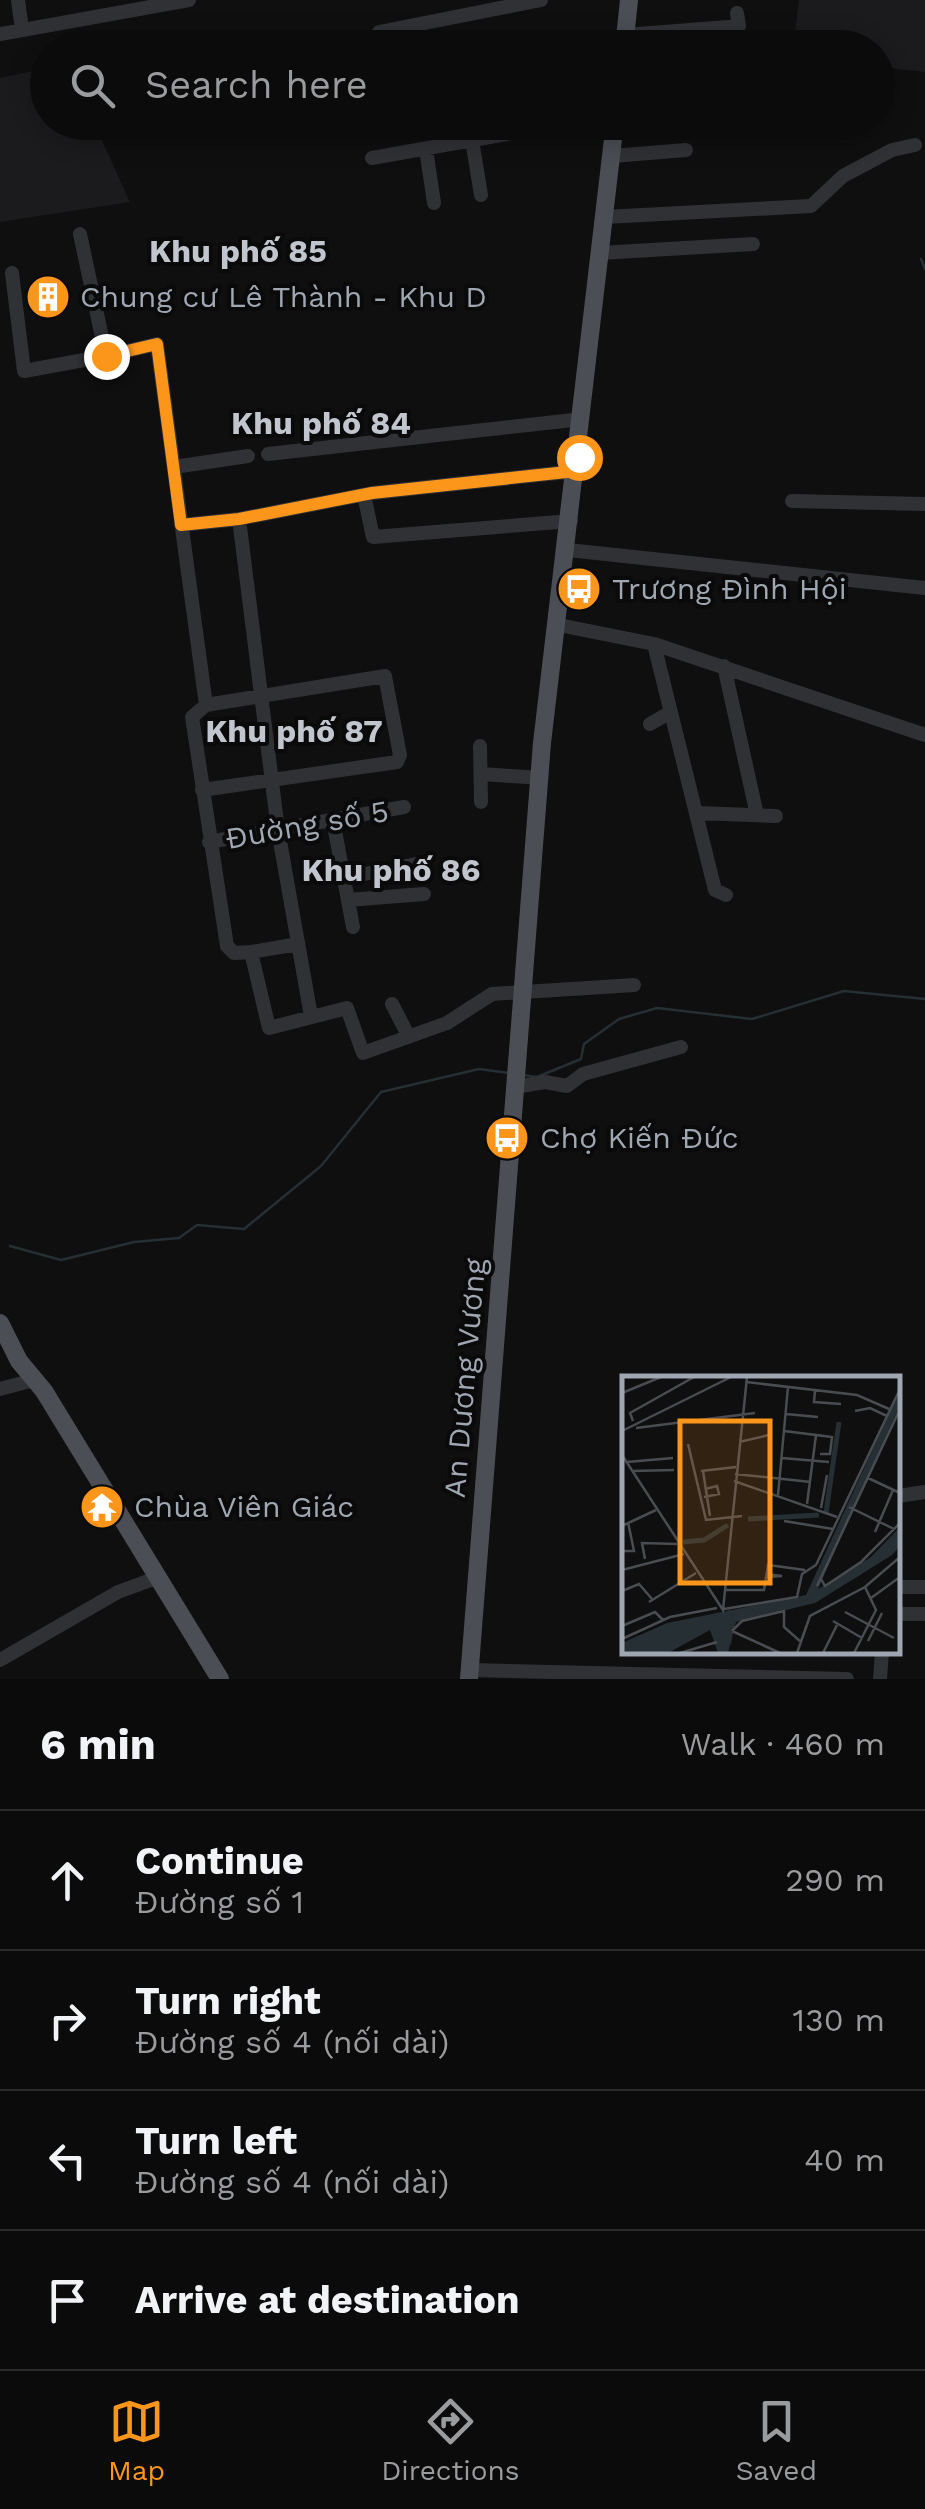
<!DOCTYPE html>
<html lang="en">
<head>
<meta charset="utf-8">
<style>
  :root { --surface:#0b0b0c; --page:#19191a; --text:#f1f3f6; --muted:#9a9b9d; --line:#2b2b2d; --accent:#fc961b }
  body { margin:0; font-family:"Work Sans",sans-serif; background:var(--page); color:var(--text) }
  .stop { position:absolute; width:30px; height:30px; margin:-22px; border:8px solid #fc961b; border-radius:50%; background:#fff }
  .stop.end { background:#fc961b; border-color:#fff; box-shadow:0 2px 10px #0008 }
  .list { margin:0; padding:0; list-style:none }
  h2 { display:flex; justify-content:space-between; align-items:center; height:130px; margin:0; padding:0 40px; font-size:42px }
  h2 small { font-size:32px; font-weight:400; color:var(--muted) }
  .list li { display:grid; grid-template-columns:65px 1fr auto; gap:30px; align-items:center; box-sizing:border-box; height:140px; padding:0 40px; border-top:2px solid var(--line) }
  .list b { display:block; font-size:38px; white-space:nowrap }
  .list p { margin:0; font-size:32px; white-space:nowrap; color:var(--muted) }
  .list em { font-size:32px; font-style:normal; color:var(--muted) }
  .icon { flex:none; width:55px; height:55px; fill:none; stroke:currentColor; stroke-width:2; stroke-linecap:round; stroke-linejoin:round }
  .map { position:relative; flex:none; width:925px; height:1679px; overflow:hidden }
  .search { position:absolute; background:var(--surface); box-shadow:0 5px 25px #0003; left:30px; right:30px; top:30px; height:110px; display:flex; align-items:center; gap:25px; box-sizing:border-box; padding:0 35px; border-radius:55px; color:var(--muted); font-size:38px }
  .sheet { height:690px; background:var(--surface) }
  nav { display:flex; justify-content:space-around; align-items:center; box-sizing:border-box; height:140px; border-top:2px solid var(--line); background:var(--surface); font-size:28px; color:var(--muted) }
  nav a { display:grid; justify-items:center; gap:5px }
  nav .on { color:var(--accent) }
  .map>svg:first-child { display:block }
  .built { fill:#1b1b1d }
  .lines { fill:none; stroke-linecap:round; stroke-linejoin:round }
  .stream { stroke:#252f34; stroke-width:2.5 }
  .minor { stroke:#303135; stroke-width:14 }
  .major { stroke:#4b4e54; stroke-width:18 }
  .route { stroke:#fc961b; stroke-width:12 }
  .labels { text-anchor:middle; stroke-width:8; stroke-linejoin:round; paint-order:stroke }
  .poi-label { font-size:30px; fill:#9fa7b2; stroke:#0a0a0b; text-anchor:start }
  .street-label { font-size:30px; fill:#9fa7b2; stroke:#0a0a0b }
  .neighbourhood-label { font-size:32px; font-weight:bold; fill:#c0c5ce; stroke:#0a0a0b }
  .inset-river { fill:none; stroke:#252f34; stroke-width:5 }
  .inset-road { fill:none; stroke:#494c51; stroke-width:2.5 }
  .view { fill:#fc961b; fill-opacity:0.15; stroke:#fc961b; stroke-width:5 }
  .inset-edge { fill:none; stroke:#9fa7b2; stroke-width:5 }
</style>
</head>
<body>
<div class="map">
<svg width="925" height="1679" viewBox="0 0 925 1679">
  <rect width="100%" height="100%" fill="#0f0f10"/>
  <!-- built -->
  <path class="built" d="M799,0H925V72L878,67V48L793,47Z
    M47,68L48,122L94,123L130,202L0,222V78Z"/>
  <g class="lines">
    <!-- stream -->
    <path class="stream" d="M921,259L925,269
      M522,1075L537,1077L581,1059L584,1044L619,1019L657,1008L752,1019L844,991L925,999
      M10,1246L61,1260L134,1242L179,1238L197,1225L244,1229L321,1166L381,1092L479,1069L509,1073"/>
    <!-- minor -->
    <path class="minor" d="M18,0L22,30
      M728,27L739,26L737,13
      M379,32L541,0
      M0,34L189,0
      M625,35L728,27L731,48
      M472,140L481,195
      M426,149L434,203
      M612,156L686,150
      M372,158L574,122
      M605,217L811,206L843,176L892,150L915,145
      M80,234L106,356L157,344L206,705
      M600,253L753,244
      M12,273L24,371L106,356
      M268,454L582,419
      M174,467L248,456
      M364,495L373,537L571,521
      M792,501L925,504
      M239,519L278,830L311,1016
      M181,525L239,519L372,493L576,471
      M568,550L925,588
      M559,625L654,644L925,735
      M654,644L715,890L726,895
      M724,666L757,815
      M206,705L192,717L227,946L234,953L251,952L269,1028L347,1008L363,1053L447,1023L492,994L634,985
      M650,724L671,712
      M480,746L481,802
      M481,774L541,778
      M202,790L397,762L400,755L385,676L206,705
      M697,813L776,816
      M333,820L353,927
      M209,842L404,807
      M344,878L416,864
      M348,900L424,894
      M251,952L298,944
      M392,1004L408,1035
      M515,1087L545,1082L567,1086L583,1074L681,1047
      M0,1389L34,1380
      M898,1496L925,1492
      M898,1587H925
      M898,1614H925
      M0,1660L118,1592L159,1577
      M470,1670L847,1679
      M880,1679L882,1652"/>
    <!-- major -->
    <path class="major" d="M624,48L629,0
      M0,1323L19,1361L44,1391L220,1679
      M469,1679L542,743L615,122"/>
  </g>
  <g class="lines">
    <!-- route -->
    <path class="route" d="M106,356L157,344L181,525L239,519L372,493L576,471L579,457"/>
  </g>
  <!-- icons -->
  <defs>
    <symbol id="building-disc" viewBox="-11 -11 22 22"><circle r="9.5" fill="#fc961b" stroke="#0a0a0b"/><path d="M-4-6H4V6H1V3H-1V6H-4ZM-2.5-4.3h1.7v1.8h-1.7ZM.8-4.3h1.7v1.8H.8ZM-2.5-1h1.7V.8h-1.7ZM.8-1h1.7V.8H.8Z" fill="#fff"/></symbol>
    <symbol id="bus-disc" viewBox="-11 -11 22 22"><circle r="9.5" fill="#fc961b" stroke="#0a0a0b"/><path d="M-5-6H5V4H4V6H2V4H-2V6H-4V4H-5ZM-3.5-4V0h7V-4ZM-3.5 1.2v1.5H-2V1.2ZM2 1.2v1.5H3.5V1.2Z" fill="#fff"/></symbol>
    <symbol id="temple-disc" viewBox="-11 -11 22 22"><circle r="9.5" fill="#fc961b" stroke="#0a0a0b"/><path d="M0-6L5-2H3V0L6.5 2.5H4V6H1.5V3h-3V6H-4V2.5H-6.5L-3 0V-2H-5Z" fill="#fff"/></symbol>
  </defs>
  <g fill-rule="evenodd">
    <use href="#building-disc" x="23" y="272" width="50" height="50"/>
    <use href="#bus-disc" x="554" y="564" width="50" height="50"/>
    <use href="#bus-disc" x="482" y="1113" width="50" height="50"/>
    <use href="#temple-disc" x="77" y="1482" width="50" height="50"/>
  </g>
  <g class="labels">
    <!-- poi labels -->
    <g class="poi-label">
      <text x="80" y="307">Chung cư Lê Thành - Khu D</text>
      <text x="612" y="599">Trương Đình Hội</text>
      <text x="540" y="1148">Chợ Kiến Đức</text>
      <text x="134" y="1517">Chùa Viên Giác</text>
    </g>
    <!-- street labels -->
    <g class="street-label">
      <text transform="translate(307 825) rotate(-10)" y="10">Đường số 5</text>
      <text transform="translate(465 1378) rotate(-85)" y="10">An Dương Vương</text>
    </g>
    <!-- neighbourhood labels -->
    <g class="neighbourhood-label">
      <text x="238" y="262">Khu phố 85</text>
      <text x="321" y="434">Khu phố 84</text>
      <text x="294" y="742">Khu phố 87</text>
      <text x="391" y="881">Khu phố 86</text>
    </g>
  </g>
  <!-- overview -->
  <g transform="translate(622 1376)">
    <rect width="278" height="278" fill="#0f0f10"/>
    <path d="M277,16V31L196,213L249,181L277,152V171L270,179L193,227L114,246L106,277H96L88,254L46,277H0V267L45,247L184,219Z" fill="#252f34"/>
    <path class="inset-river" d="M204,137L217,46M126,143L197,139M61,166L82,164L106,149M108,235L107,266H95Z"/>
    <path class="inset-road" d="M124,6L235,19L267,33M193,15L192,26L219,28M0,17L39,1M233,35L248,32L265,40M164,38L196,41M11,45L8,37L72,1M14,52L133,37M0,55L109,1M162,55L194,59M117,66L147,59M66,68L84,144L120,140M0,79L101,234L125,1M160,82L207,86M5,86L51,82M10,95L52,94M79,95L114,91M81,95L88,140M113,98L189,106M246,102L278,117M112,105L215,141M156,119L166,11M82,121L97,118L95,110L83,113M185,128L194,59L210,61L208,78H198M227,131L272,153M199,132L205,99M162,145L211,153M0,150L34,134M253,156L271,114M1,175H12L6,146M23,183L20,167L55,168M0,194L62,178M144,201L160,200L144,198M199,203L203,210L239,186L278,147M104,206L143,207M195,210L278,33M103,214H142L146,189L183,194M0,215L17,208L30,223M249,222L278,201M27,226L74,197M102,233L175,221L180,198L194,189L278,13M223,236L272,262M211,245L240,262M0,250L33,236L41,244M110,255L120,245L162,235V251L179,266M110,255L158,277M0,263L48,241L95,232M246,265L260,237M58,277L95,266M175,277L188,240L243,211L278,181M201,277L215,249M232,277L254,234L243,211"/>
    <path class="view" d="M58,45H148V207H58Z"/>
    <rect width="278" height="278" class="inset-edge"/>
  </g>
</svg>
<div class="stop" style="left:579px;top:457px"></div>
<div class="stop end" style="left:106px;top:356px"></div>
<div class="search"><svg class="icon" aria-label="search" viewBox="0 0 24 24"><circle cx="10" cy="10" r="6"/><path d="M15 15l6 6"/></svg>Search here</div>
</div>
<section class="sheet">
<h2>6 min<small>Walk · 460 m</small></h2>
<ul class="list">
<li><svg class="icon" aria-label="ahead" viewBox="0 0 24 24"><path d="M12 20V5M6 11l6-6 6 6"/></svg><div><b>Continue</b><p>Đường số 1</p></div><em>290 m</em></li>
<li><svg class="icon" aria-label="right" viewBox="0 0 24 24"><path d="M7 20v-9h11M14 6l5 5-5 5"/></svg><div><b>Turn right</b><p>Đường số 4 (nối dài)</p></div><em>130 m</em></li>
<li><svg class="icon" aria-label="left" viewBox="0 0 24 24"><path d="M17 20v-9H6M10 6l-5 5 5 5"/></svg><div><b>Turn left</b><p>Đường số 4 (nối dài)</p></div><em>40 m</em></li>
<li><svg class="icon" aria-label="arrive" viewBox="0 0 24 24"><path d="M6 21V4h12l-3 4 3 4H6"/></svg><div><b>Arrive at destination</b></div></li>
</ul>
</section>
<nav>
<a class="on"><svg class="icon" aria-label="map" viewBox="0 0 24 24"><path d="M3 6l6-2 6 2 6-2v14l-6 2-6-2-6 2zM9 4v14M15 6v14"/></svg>Map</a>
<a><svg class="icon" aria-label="directions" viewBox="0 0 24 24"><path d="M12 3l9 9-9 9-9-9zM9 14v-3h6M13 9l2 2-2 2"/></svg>Directions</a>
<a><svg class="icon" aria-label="saved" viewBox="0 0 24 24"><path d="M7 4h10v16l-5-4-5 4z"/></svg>Saved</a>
</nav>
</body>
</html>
